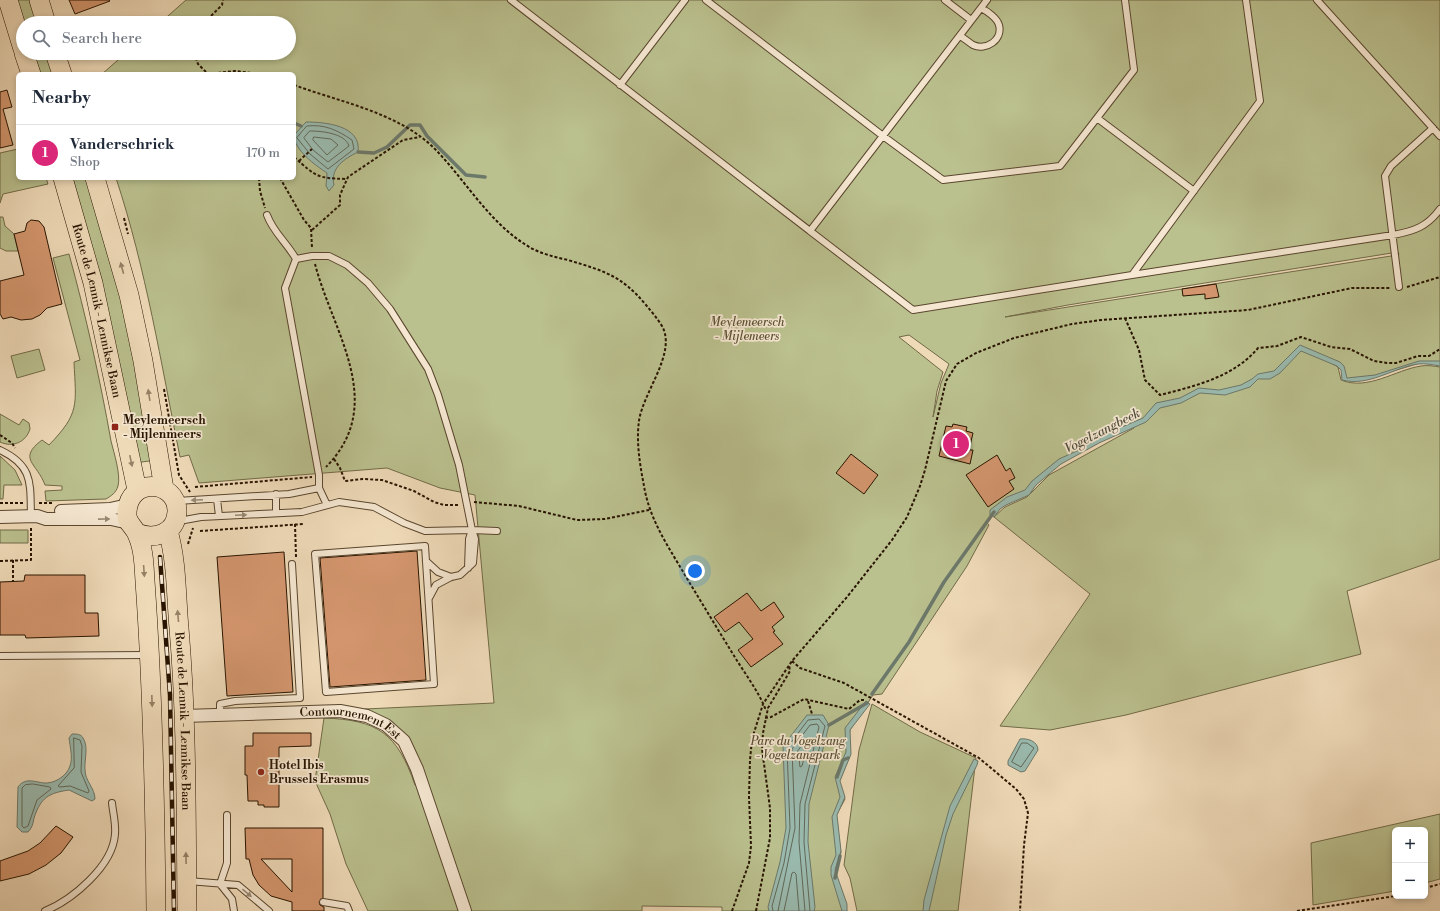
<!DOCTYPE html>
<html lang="en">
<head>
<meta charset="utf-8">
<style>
  :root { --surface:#fff; --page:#f6f6f7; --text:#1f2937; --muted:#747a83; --line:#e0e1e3; --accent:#db2777 }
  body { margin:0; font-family:"Libre Bodoni",serif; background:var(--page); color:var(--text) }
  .controls { position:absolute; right:12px; bottom:12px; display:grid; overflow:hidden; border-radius:6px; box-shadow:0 2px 6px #0003 }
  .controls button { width:36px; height:36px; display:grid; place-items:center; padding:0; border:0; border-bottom:1px solid var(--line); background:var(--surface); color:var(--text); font:20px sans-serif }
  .you { position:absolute; left:695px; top:571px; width:14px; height:14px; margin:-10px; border:3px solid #fff; border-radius:50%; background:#1a73e8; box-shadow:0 0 0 6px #1a73e833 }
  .badge { display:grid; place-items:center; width:26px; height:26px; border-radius:50%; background:var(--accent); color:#fff; font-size:13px; font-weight:700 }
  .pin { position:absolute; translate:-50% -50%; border:2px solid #fff; box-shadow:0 1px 4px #0006 }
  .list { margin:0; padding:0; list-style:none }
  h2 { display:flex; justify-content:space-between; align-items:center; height:52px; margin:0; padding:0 16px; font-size:17px }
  h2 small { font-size:13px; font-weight:400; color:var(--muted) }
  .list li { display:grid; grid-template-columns:26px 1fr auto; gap:12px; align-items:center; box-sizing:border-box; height:56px; padding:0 16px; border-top:1px solid var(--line) }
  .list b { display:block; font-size:15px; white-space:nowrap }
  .list p { margin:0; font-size:13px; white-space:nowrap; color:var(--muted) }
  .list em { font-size:13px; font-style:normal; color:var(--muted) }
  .icon { flex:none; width:22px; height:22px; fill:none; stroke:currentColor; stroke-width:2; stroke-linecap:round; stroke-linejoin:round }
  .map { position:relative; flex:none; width:1440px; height:911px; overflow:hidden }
  .search { position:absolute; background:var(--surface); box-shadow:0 2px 6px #0003; left:16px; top:16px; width:280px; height:44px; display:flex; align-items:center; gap:10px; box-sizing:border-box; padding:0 14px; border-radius:22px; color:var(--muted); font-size:15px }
  .panel { position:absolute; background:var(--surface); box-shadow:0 2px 6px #0003; left:16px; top:72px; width:280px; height:108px; border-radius:6px }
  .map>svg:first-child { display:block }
  .green { fill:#bac08e; stroke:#716a47; fill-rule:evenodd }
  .water { fill:#9abbb0; stroke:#6c786a }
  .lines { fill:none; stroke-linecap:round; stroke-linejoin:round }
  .shore { stroke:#616858; stroke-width:1 }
  .stream { stroke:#6c786a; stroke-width:3.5 }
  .building { fill:#d4966e; stroke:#281400; fill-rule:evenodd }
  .lane-casing { stroke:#5a462e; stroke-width:8 }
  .street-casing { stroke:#5a462e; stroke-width:14 }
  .primary-casing { stroke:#281400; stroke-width:20 }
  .path { stroke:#281400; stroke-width:2; stroke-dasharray:3 2; stroke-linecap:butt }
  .lane { stroke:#f5e7d1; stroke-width:6 }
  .street { stroke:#f5e7d1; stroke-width:12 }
  .primary { stroke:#efdab8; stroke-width:19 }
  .rail-casing { stroke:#281400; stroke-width:4.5 }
  .rail { stroke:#f5e7d1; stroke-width:3; stroke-dasharray:9; stroke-linecap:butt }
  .oneway { fill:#958165 }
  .oneway2 { fill:#998873 }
  .poi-dot { fill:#8f2418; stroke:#f5e7d1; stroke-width:1.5 }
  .labels { text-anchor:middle; stroke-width:3.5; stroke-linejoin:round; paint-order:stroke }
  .street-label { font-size:12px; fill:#281400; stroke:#f5e7d1 }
  .park-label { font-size:12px; font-style:italic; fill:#5b5032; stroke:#f5e7d1 }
  .poi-label { font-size:12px; font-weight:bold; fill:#281400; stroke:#f5e7d1; text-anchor:start }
  .water-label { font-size:13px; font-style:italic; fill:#504e3e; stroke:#f5e7d1 }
</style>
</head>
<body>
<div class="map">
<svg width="1440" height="911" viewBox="0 0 1440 911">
  <rect width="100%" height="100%" fill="#efdab8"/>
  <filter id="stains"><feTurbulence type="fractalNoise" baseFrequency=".005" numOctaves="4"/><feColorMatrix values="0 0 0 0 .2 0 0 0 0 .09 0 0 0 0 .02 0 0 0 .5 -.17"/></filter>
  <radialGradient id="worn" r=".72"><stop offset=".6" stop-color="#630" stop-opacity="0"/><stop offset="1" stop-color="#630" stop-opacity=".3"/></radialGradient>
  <!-- green -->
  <path class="green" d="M12,0H32L40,23H23Z
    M186,0H1440V363L1423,362L1380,375L1346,379L1340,365L1328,361L1338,367L1341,380C1368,391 1395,370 1421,366C1427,365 1434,366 1440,367V559L1347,591L1361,654L1126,715L1050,730L1000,726L1090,594L994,517L1005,507L1027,497L1049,475L1134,428V423L1059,463L1028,491L995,509L987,523L989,525L967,566L882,694L873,695L850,730L849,736L850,756L839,782L845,799L836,816L841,853L833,867L847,911H722V907L642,906V911H368L346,864L330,814L315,781L324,718C378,720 397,733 415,785H428L389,721L365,709L494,703L475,495L440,488L387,468L199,483L189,455L180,457C161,363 146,269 116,178H294V74H102L126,53H289V23H160ZM1398,252L1399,255L1391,256L1005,317L1068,305ZM909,335L949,364L941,383L933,417L937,391L943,372L899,337Z
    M29,53H49L56,74H35Z
    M18,149V178H46L48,184L3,194L0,203V153Z
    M68,178H89L113,260L156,460L135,463Z
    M0,217H3L5,226L14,234L18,251H6L0,248Z
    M69,254C86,316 100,379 111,441C114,453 121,475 118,486C116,493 111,496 106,499L46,501L45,491L62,490V486L45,485C37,463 17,459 42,440L49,445C80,413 76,405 74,362L80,360L53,258Z
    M39,349L45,370L17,378L11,356Z
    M0,414L19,425L23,419L29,423L30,429C26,442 13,448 0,442Z
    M0,456L15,470L22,485H4L3,499H0Z
    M0,530H28V543H0Z
    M872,704L920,732L976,758L958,911H857L850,878L844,865L859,750Z
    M1440,814V879L1425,883V830H1395V891L1313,905L1311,843Z"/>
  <!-- water -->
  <path class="water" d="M306,122C324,122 362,125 358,152C344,159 330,168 334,185L329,191L326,186L327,173C315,165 294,150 294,135Z
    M1300,345L1340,362L1344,366L1347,378L1375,375L1419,361H1440V366C1433,365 1425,363 1418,364C1392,368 1369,387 1342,380L1341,370L1337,366L1301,351L1280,373L1270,379H1258L1250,387L1225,395L1200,393L1181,403L1160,408L1146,422L1099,443L1061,464L1036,485L1029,495L1006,505L1000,509L994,517L990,515V510L1007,497L1025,490L1032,481L1059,459L1079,450L1096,438L1143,418L1156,403L1180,398L1199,388L1219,390L1241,385L1252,379L1258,374L1274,371Z
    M866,701L870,704L850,730L851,754L840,781L845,797L837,815L841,851L835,870L847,904V911H842L831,875V867L836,855L832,817L840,797L835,777L846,752L845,728Z
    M807,715H823L829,725L809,804L808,842L815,907L814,911H769L768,907L780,862L786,828L783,746Z
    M72,734C77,734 81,734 83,738C89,747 84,760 85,770C85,781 95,788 95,799L92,801L69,790C49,793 41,797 34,818C33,824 32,828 28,832H22L17,827L18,787C25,777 35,782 44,783C54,784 67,776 70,766C73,758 70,746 69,738Z
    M1020,739C1027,738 1038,741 1038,750L1025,771L1021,772L1008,765V761Z
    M974,759L978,761L977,765L953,814L946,835L929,911H923L924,900L950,806Z"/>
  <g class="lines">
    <!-- shore -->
    <path class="shore" d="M307,126C325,124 337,130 352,140L354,149L328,169L310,154L297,138Z
      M310,131C321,131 345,133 349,146L328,162L313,150L304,138Z
      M314,137L331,139L338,145L327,155L313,140Z
      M74,738L80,740L82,746L81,772L89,791L88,793L70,786L60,787L58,786L74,768Z
      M805,741L808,743L802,766L800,767L798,751Z
      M1022,743H1027L1034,748L1021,767L1012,762Z
      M33,784L50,787L51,789L37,800L28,826L24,828L22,826V788L25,785Z
      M773,911L772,906L784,863L790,828L787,748L808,720L819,719L825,726L805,804L804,842L810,911
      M778,911L795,828L792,749L810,725L817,724L819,727L800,804L799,842L805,911
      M784,911L792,873L794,872L796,874L799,911"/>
    <!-- stream -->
    <path class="stream" d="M294,123L301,126
      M358,152L374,153L387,147L410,125H420L427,136L466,175L485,177
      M872,694L909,642L944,582L994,512
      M829,725L867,703
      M837,777L843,760L848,758
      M835,878L840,856"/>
  </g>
  <!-- building -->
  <path class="building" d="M69,0H109L110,1L75,14Z
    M7,90L12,107L3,109L13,145L0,148V92Z
    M31,220L39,221L44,227L62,304L47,308L40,315L32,319L21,320L11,317L3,319L0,314V281L24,275L14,234L25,231L27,223Z
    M1216,284L1219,297L1205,299V294L1183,296L1182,289Z
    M953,424L967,427L966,431L973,433L969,450H973L970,464L939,456L946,426L952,427Z
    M851,454L878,475L864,494L836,473Z
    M997,455L1006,471L1010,468L1015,478L1009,481L1014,489L988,507L966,475Z
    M417,551L426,680L330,687L320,558Z
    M284,552L293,692L227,696L217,557Z
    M25,575H85V613H98L99,636L26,638L25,635H0V582L24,581Z
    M747,593L761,611L774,602L784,617L772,627L775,631L773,632L783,644L751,667L738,650L753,639L739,622L725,632L714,617Z
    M253,733H311V746L279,747V807H264V805H258V801H248L247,775H245V746H253Z
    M56,826L73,837L61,853L46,865L29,874L0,881V861L28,851L40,843Z
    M245,828H323V898L319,902L320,905L324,907V911H292V902L271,896L259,885L253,875L249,859H246ZM261,859H292V892Z"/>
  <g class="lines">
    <defs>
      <path id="lane" d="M511,0L810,231
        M706,0L883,136L943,180L1060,166L1134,70L1125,0
        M945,0L971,20
        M987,0L810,231L913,310L1132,275L1260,101L1246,0
        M1317,0L1440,136
        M960,36C964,38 968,42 973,45C986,51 1003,40 999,25C997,18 987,11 981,8
        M620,85L685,0
        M1097,118L1194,191
        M267,215C273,232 287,243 296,259
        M1132,275L1393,235C1414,231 1427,227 1440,209
        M1399,287L1385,176L1391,166L1433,128
        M0,450C34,466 30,484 31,517
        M276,494V513
        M217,499L219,516
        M177,501L289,494L319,488
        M179,521L201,517L302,512L339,502L374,507L404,523L425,531L472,530L459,465L438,395L428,369L390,309L368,283L347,265L329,256H312L296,259L285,288L319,475V488L327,505
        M472,530L497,531
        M425,546L434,684L326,692L315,554Z
        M426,561L438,572L451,577
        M468,568L469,539L472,530
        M429,598L436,585L451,577L460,575L473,563L475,539L472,530
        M0,656L147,655
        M220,715V704L235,701L300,698L292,564
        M188,881L238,885L269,911
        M220,884L227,863V815
        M220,884L232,899L234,911
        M323,902L347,906L349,911
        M45,911C72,900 113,866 115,834C116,824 113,813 112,803"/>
      <g id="street">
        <path d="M61,511L110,509L128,505"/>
        <path d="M0,517L37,516L46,519H111L129,523"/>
        <path id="s1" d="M184,716L340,711L367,716L386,725L404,741L417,769L465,911"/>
      </g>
      <g id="primary">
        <path d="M8,0L23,49"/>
        <path d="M39,0L46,23"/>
        <path d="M24,53L31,74"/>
        <path d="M55,53L62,74"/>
        <path id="s2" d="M63,178L93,283L137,490"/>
        <path d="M95,178L129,295L143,361L164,489"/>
        <path id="s3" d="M168,531C177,562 176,596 179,628C187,722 186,817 187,911"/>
        <path d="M137,533C154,540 176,534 177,512C178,480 128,476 127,513C126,523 134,526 137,534C144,549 144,566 145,581C153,691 155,801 156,911"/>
      </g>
    </defs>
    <!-- lane casing -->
    <use href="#lane" class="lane-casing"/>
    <!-- street casing -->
    <use href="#street" class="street-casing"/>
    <!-- primary casing -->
    <use href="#primary" class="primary-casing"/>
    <!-- path -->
    <path class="path" d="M204,23L222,5L223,0
      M194,53L198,64L208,74
      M208,74L235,71L260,74
      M294,85C340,102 396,112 433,147C466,180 489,224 531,248C542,254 555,257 568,260C604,271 621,275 646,305C651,311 657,318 662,326C677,353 643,392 639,421C636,442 640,465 644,486C649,516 664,540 679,565C698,597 717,628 736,659C746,675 758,691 765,708L768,709
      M294,157C317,177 316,178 346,179
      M299,161L312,149
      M259,178L260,191L265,208
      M280,178L304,220L311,228L312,248
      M124,218L128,234
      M312,230L340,205V195L348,177L403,140L420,137
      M315,264C333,333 388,404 326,467
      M1407,287L1440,277
      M1125,318L1139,350L1145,380L1160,395C1195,386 1234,377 1258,348L1277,346L1301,337L1331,347L1350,349L1374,361L1387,363H1396L1418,356H1429L1440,349
      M164,389L179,475L190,492
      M0,435L12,443L15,448
      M334,459L340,468L345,481L363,479L382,480L414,491L434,502L444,505H459
      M195,487L312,477
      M474,502L519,506L577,520L605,519L649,510
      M0,503H23
      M39,503H53
      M295,524L296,557
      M200,531L304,524
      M188,544L193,528
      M13,560V582
      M0,561L31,560V527
      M792,661L800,668L844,683L979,758L1016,789L1024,799L1028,813L1024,845L1020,911
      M808,701L812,714
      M765,718L771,717L804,699L849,709L860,700H864
      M1425,888L1440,884
      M732,911L749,863L751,846L749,797L750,760L752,739L763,704L792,661L847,597L892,540L907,517L920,486L925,470L946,381L957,364L976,353L1014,338L1072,324L1101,320L1248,310L1352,288H1390
      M756,911L770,838V808L762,749L763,733L768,708L790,671L789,665
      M1297,911L1395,896"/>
    <!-- lane -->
    <use href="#lane" class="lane"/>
    <!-- street -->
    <use href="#street" class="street"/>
    <!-- primary -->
    <use href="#primary" class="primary"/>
    <defs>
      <path id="rail" d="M160,557L170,695L174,911"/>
    </defs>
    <!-- rail casing -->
    <use href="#rail" class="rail-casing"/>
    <!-- rail -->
    <use href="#rail" class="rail"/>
  </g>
  <!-- one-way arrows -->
  <defs><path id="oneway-solid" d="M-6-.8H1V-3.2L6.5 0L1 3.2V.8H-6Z"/></defs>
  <g class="oneway">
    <use href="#oneway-solid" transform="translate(122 268) rotate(-105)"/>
    <use href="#oneway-solid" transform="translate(149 395) rotate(-99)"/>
    <use href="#oneway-solid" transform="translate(131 461) rotate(78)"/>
    <use href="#oneway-solid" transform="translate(144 571) rotate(86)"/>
    <use href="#oneway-solid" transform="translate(178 616) rotate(-95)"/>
    <use href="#oneway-solid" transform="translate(152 701) rotate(88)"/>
    <use href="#oneway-solid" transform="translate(186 858) rotate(-91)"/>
  </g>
  <g class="oneway2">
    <use href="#oneway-solid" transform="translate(197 500) rotate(178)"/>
    <use href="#oneway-solid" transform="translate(241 515) rotate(-3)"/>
    <use href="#oneway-solid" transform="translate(104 519) rotate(-1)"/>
    <use href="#oneway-solid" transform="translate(247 893) rotate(40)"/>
  </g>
  <!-- markers -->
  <g class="poi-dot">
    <rect x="111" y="423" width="8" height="8" rx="2"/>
    <circle cx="261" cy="772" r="4"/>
  </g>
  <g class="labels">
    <!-- street labels -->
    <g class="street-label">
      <text dy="4" stroke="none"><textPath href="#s2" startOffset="137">Route de Lennik - Lennikse Baan</textPath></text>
      <text dy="4" stroke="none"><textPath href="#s3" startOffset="191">Route de Lennik - Lennikse Baan</textPath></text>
      <text dy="4" stroke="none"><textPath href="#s1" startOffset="169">Contournement Est</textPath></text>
    </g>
    <!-- park labels -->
    <g class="park-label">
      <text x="747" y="326">Meylemeersch<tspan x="747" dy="14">- Mijlemeers</tspan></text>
      <text x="798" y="745">Parc du Vogelzang<tspan x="798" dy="14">- Vogelzangpark</tspan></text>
    </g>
    <!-- poi labels -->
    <g class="poi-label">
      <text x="123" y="424">Meylemeersch<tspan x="123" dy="14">- Mijlenmeers</tspan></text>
      <text x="269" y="769">Hotel Ibis<tspan x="269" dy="14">Brussels Erasmus</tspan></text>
    </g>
    <!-- water labels -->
    <g class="water-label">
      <text transform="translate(1102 430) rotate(-27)" y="5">Vogelzangbeek</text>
    </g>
  </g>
  <rect width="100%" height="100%" filter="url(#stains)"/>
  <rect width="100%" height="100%" fill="url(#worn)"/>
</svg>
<div class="controls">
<button>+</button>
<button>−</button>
</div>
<div class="you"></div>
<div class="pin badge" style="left:956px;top:444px">1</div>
<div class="search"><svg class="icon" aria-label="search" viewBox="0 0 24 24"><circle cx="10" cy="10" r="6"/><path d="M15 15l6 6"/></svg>Search here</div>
<section class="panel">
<h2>Nearby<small></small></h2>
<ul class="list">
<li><span class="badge">1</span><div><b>Vanderschrick</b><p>Shop</p></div><em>170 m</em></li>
</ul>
</section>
</div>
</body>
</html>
